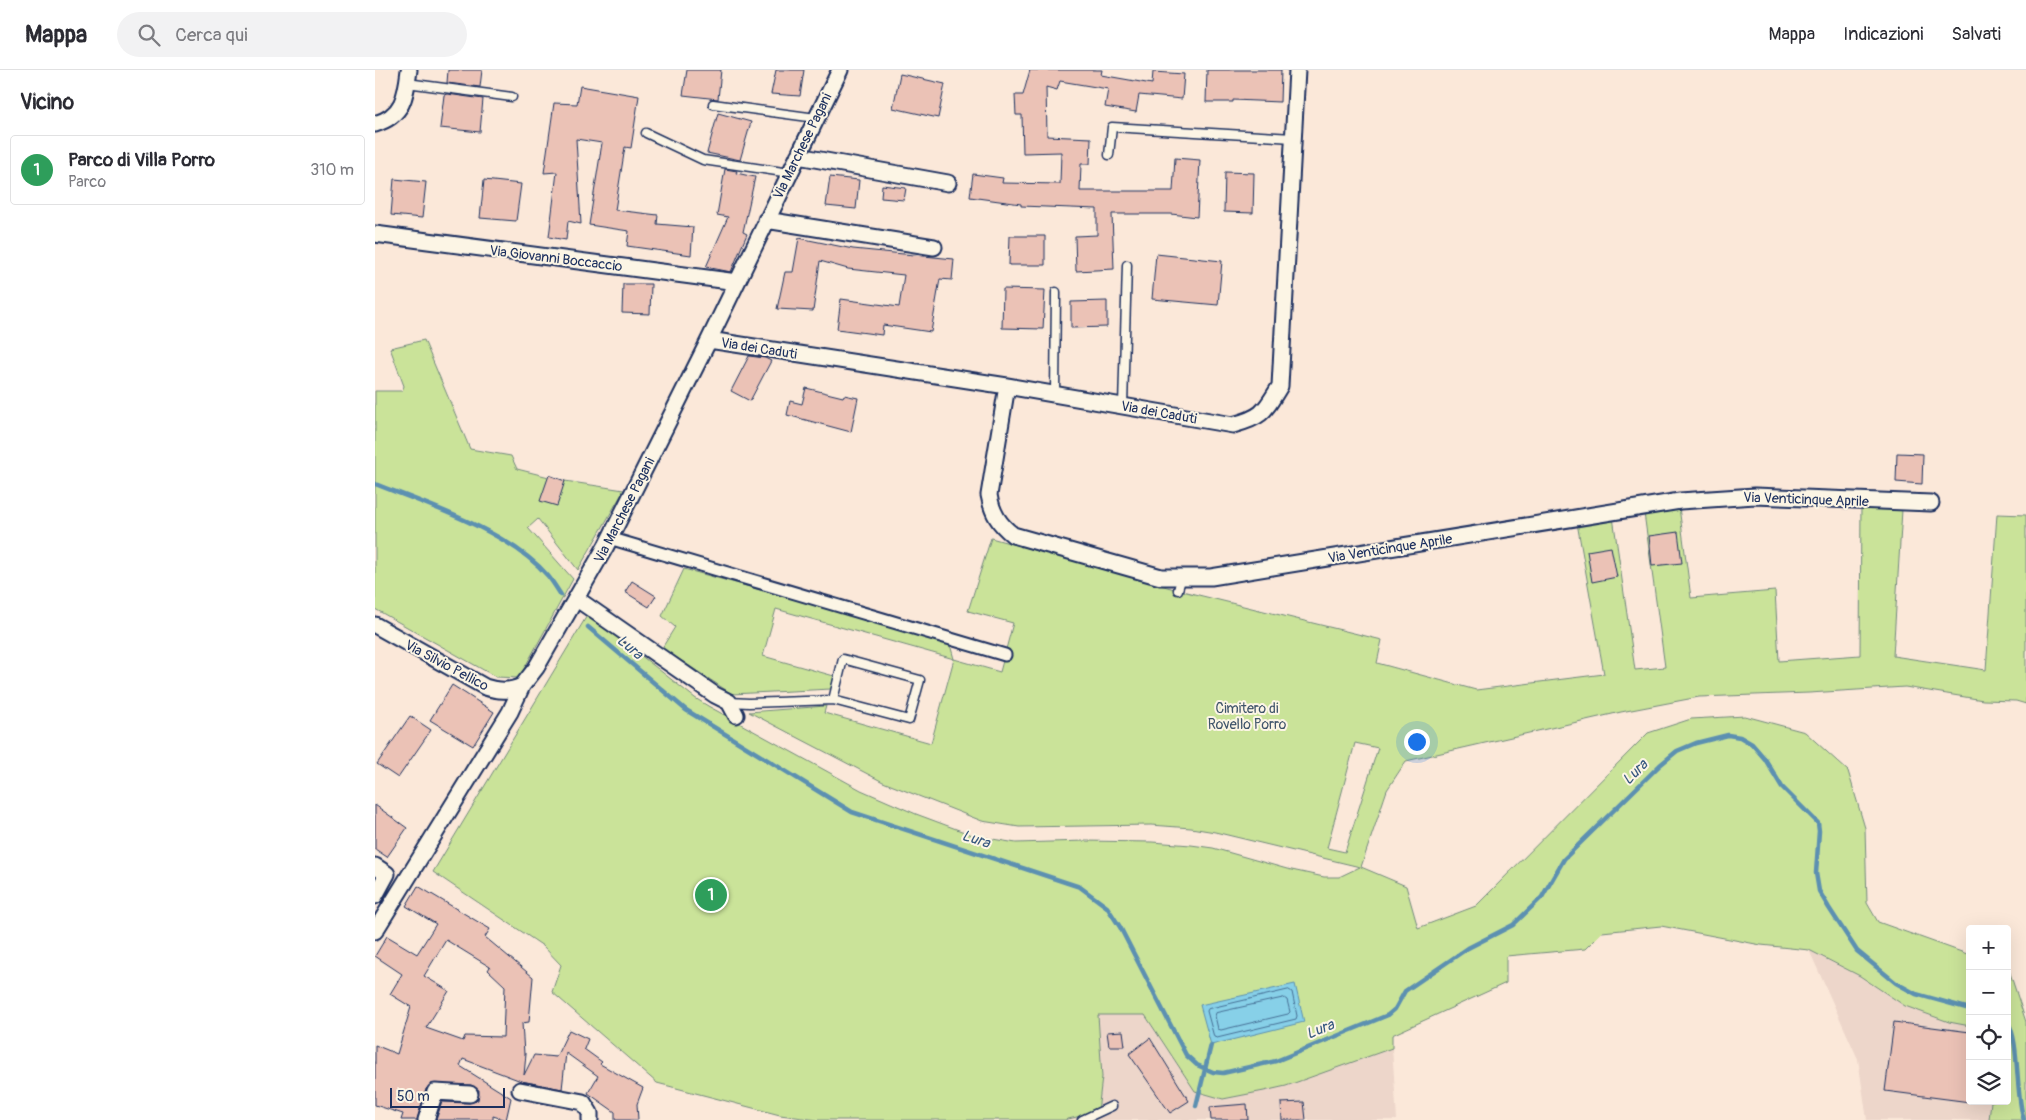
<!DOCTYPE html>
<html lang="it">
<head>
<meta charset="utf-8">
<style>
  :root { --surface:#fff; --page:#f2f2f3; --text:#2b2b33; --muted:#7c7c81; --line:#e1e1e2; --accent:#0b8043 }
  body { margin:0; font-family:Pangolin,sans-serif; background:var(--page); color:var(--text) }
  .controls { position:absolute; right:15px; bottom:15px; display:grid; overflow:hidden; border-radius:5px; box-shadow:0 5px 20px #0002 }
  .controls button { width:45px; height:45px; display:grid; place-items:center; padding:0; border:0; border-bottom:1px solid var(--line); background:var(--surface); color:var(--text); font:25px sans-serif }
  .scale { position:absolute; left:15px; bottom:12px; width:115px; box-sizing:border-box; padding-left:5px; border:2px solid #1b2f5e; border-top:0; font-size:14px; line-height:18px; white-space:nowrap; color:#1b2f5e; -webkit-text-stroke:4px #fcf5e5; paint-order:stroke }
  .you { position:absolute; left:1041px; top:671px; width:18px; height:18px; margin:-12px; border:4px solid #fff; border-radius:50%; background:#1a73e8; box-shadow:0 0 0 8px #1a73e833 }
  .badge { display:grid; place-items:center; width:32px; height:32px; border-radius:50%; background:var(--accent); color:#fff; font-size:16px; font-weight:700 }
  .pin { position:absolute; translate:-50% -50%; border:2px solid #fff; box-shadow:0 1px 5px #0006 }
  .list { margin:0; padding:0; list-style:none }
  h2 { display:flex; justify-content:space-between; align-items:center; height:65px; margin:0; padding:0 20px; font-size:21px }
  h2 small { font-size:16px; font-weight:400; color:var(--muted) }
  .list li { display:grid; grid-template-columns:32px 1fr auto; gap:15px; align-items:center; box-sizing:border-box; height:70px; margin:0 10px 10px; padding:0 10px; border:1px solid var(--line); border-radius:5px }
  .list b { display:block; font-size:19px; white-space:nowrap }
  .list p { margin:0; font-size:16px; white-space:nowrap; color:var(--muted) }
  .list em { font-size:16px; font-style:normal; color:var(--muted) }
  .icon { flex:none; width:28px; height:28px; fill:none; stroke:currentColor; stroke-width:2; stroke-linecap:round; stroke-linejoin:round }
  .map { position:relative; flex:none; width:1651px; height:1050px; overflow:hidden }
  header { display:flex; align-items:center; gap:30px; box-sizing:border-box; height:70px; padding:0 25px; background:var(--surface); border-bottom:1px solid var(--line) }
  header strong { font-size:24px }
  nav { display:flex; gap:28px; margin-inline-start:auto; font-size:18px }
  .search { width:350px; height:45px; background:var(--page); display:flex; align-items:center; gap:12px; box-sizing:border-box; padding:0 18px; border-radius:28px; color:var(--muted); font-size:19px }
  main { display:flex }
  aside { flex:1; background:var(--surface) }
  .map>svg:first-child { display:block }
  .built { fill:#edd6ca }
  .green { fill:#cae399; stroke:#72897c; fill-rule:evenodd }
  .water { fill:#87d0e8; stroke:#5c90b1 }
  .lines { fill:none; stroke-linecap:round; stroke-linejoin:round }
  .shore { stroke:#466f95; stroke-width:1 }
  .stream { stroke:#5c90b1; stroke-width:4.5 }
  .building { fill:#ebc2b6; stroke:#1b2f5e; fill-rule:evenodd }
  .service-casing { stroke:#1b2f5e; stroke-width:11 }
  .pedestrian-casing { stroke:#1b2f5e; stroke-width:15 }
  .minor-casing { stroke:#1b2f5e; stroke-width:19 }
  .service { stroke:#fcf5e5; stroke-width:8 }
  .pedestrian { stroke:#fcf5e5; stroke-width:11 }
  .minor { stroke:#fcf5e5; stroke-width:15 }
  .labels { text-anchor:middle; stroke-width:4; stroke-linejoin:round; paint-order:stroke }
  .street-label { font-size:14px; fill:#1b2f5e; stroke:#fcf5e5 }
  .park-label { font-size:14px; fill:#3e536a; stroke:#fcf5e5 }
  .water-label { font-size:15px; font-style:italic; fill:#365780; stroke:#fcf5e5 }
</style>
</head>
<body>
<header>
<strong>Mappa</strong>
<div class="search"><svg class="icon" aria-label="search" viewBox="0 0 24 24"><circle cx="10" cy="10" r="6"/><path d="M15 15l6 6"/></svg>Cerca qui</div>
<nav><a>Mappa</a><a>Indicazioni</a><a>Salvati</a></nav>
</header>
<main>
<aside>
<h2>Vicino<small></small></h2>
<ul class="list">
<li><span class="badge" style="background:#2e9e5b">1</span><div><b>Parco di Villa Porro</b><p>Parco</p></div><em>310 m</em></li>
</ul>
</aside>
<div class="map">
<svg width="1651" height="1050" viewBox="0 0 1651 1050">
  <rect width="100%" height="100%" fill="#fbe8d9"/>
  <filter id="ink" filterUnits="userSpaceOnUse"><feTurbulence type="fractalNoise" baseFrequency=".02" numOctaves="2"/><feDisplacementMap in="SourceGraphic" scale="10" xChannelSelector="R" yChannelSelector="G"/><feConvolveMatrix kernelMatrix="1 2 1 2 8 2 1 2 1" color-interpolation-filters="sRGB"/></filter>
  <g filter="url(#ink)">
    <!-- built -->
    <path class="built" d="M1434,880L1485,906L1530,936L1574,952L1595,956V1031H1616L1614,1050H1492L1483,989Z
      M723,945H770L820,1021L848,1029L911,1016L1017,978L1022,1050H689L723,1042L727,1007Z"/>
    <!-- green -->
    <path class="green" d="M49,270L95,379L136,386L142,399L190,411L249,420L203,500L163,449L153,458L198,509L144,608L121,607L0,539V321H27L29,316L15,278Z
      M1486,433H1501L1527,440L1518,586L1611,600L1622,444L1651,445V634L1641,631L1608,630L1530,617L1434,623L1324,627L1246,642L1031,691L1012,720L986,797L1031,816L1043,858L1101,836L1273,663L1316,649L1370,646L1430,662L1473,701L1490,758L1492,833L1503,852L1595,885V956L1574,952L1530,936L1485,906L1434,880L1386,875L1286,856L1227,862L1210,879L1131,886V913L1017,965V978L911,1016L889,1021L848,1029L820,1021L770,945H723L727,1007L723,1042L689,1050H443L405,1045L282,1013L177,922L186,895L168,876L58,802L213,544L320,628L333,636L486,720L541,744L600,766L641,773L710,771L777,772L816,775L838,778L912,799L949,807H964L985,797L840,762L816,758L776,755L644,757L607,751L508,712L374,642L451,636L449,643L556,673L579,589L401,539L388,586L459,606L456,619L357,624L287,578L300,557L287,546L309,499L570,570L576,578L579,589L625,602L638,553L593,541L616,468L803,520L1007,570L1002,593L1101,620L1229,604L1202,453L1238,447L1260,600L1290,597L1269,443L1304,437L1316,528L1400,521L1404,591L1485,585ZM980,673L1003,678L970,782L952,778Z
      M1632,899L1634,900L1651,952V1050H1614L1616,1031H1632Z"/>
    <!-- water -->
    <path class="water" d="M920,914L929,952L836,975L825,935Z"/>
    <g class="lines">
      <!-- shore -->
      <path class="shore" d="M914,920L917,922L922,946L921,949L842,968L839,967L832,941L833,939Z
        M909,928L912,930L915,942L913,944L846,960L843,959L840,946L841,943Z"/>
      <!-- stream -->
      <path class="stream" d="M0,414C54,435 135,462 173,506C178,512 182,519 186,525
        M213,557L311,640L477,742L705,817L732,837L745,857L811,985L822,995L838,1002L848,1003L901,991L1013,945L1020,939L1030,921L1093,878L1138,855L1167,827L1189,789L1285,695L1302,681L1321,673L1353,665L1365,667L1377,674L1390,689L1407,717L1443,753L1444,761L1441,803L1444,821L1454,838L1482,881L1521,913L1541,924L1595,939
        M1632,951C1645,969 1640,1024 1649,1050
        M821,1036L836,975"/>
    </g>
    <!-- building -->
    <path class="building" d="M73,0H107L105,17L72,13Z
      M312,0H346L343,29L308,25Z
      M401,0H429L425,26L396,24Z
      M655,0H727L726,5L777,14L778,2L809,4L807,29L764,25L761,42L730,37L733,19L685,11L682,20L671,17L672,66L716,68L715,94H706L705,121H798L800,88L825,90L822,147L796,144H737L739,199L701,201L700,166L722,165V139L646,136V134L595,127L598,104L628,108L627,113L685,114L686,82L648,83L647,45H641L640,25H648Z
      M832,0H906L905,32L858,30V32H831Z
      M525,4L570,14L563,48L518,38Z
      M205,16L264,26L256,78L250,77L240,140L283,145L282,154L318,157L316,185L252,176L254,161L214,155L227,73L201,69L206,154L193,151L191,170L174,167L182,102L169,103L179,33L202,34Z
      M72,24L108,29L105,62L65,58L69,25Z
      M343,43L376,52L365,90L332,83Z
      M350,99L362,101L361,103L380,107L368,162L372,164L356,202L331,197L353,147L342,145Z
      M850,102L879,103L878,143L849,142Z
      M455,107L484,110L481,139L451,136Z
      M19,109L51,112L47,148L16,145Z
      M109,110L146,114L141,151L105,148Z
      M507,115L531,118L529,130L506,128Z
      M635,166H670V195H634Z
      M424,168L478,179L579,189L577,210L565,209L556,262L508,255L507,265L462,259L466,229L524,237L529,205L473,199L445,191L438,241L402,239L410,202H418Z
      M781,184L847,191L843,235L777,229Z
      M248,214H276L275,244L247,243Z
      M628,219L670,220L668,259L627,258Z
      M732,231V257L696,258V232Z
      M374,286L390,288L396,291L375,331L356,321Z
      M431,318L468,327L469,325L483,328L476,362L412,345L415,331L427,334Z
      M1522,383L1548,384L1547,414L1521,412Z
      M174,405L190,411L182,436L165,431Z
      M1303,462L1307,493L1277,496L1274,466Z
      M1236,477L1242,507L1217,512L1212,481Z
      M257,511L281,526L274,537L250,522Z
      M77,615L119,642L98,676L55,650Z
      M35,646L56,660L23,708L2,694Z
      M0,735L32,758L12,787L0,779Z
      M43,816L115,859L110,867L158,907L154,952L147,953L149,984H151L149,1005L159,985L181,987L194,960L213,969L209,979L227,992L225,994L268,1018L262,1034L263,1050H240V1042L213,1023L223,1006L191,983L187,1019L146,1011L88,989L85,996L136,1028L131,1050L118,1046V1050H61L67,1032L94,1033L103,1030L104,1020L96,1015L56,1014L51,1019L42,1050H26L28,1044L0,1035V975L22,984L36,937L15,924L27,904L0,886L12,866L42,884L61,854L31,836ZM71,870L115,897L113,900L130,916L128,967L90,966L88,971L51,958L74,921L49,906Z
      M1519,952L1595,962V1032L1510,1021Z
      M748,961L750,976H734L732,962Z
      M775,968L814,1031L795,1043L754,984Z
      M929,1032L931,1050H907L906,1033Z
      M872,1034L873,1050H836L835,1037Z"/>
    <g class="lines">
      <defs>
        <path id="service" d="M32,13L137,27
          M338,34L441,48
          M271,63L328,90L415,103
          M734,85L737,57L918,68
          M680,324L681,222
          M748,336L752,195
          M803,520L807,506
          M354,632L374,633L458,630L534,650L545,610L468,589L458,630
          M707,1050L737,1036"/>
        <path id="pedestrian" d="M234,468L630,585"/>
        <path id="minor" d="M0,54C28,46 31,26 34,0
          M423,86L573,113
          M391,150L559,177
          M0,164L362,212
          M334,270L632,316L858,355C888,347 889,342 905,316L922,0
          M632,316L614,425C617,443 624,454 638,465L786,507H836L1305,431L1380,426L1556,433
          M202,529L340,625L354,632L361,645
          M0,555L110,617C122,621 135,622 147,616
          M0,796L12,804L0,826
          M0,861L135,642L147,616L161,598L231,476L334,270L465,0
          M145,1020L208,1032L215,1043V1050
          M51,1050L60,1022L95,1024"/>
      </defs>
      <!-- service casing -->
      <use href="#service" class="service-casing"/>
      <!-- pedestrian casing -->
      <use href="#pedestrian" class="pedestrian-casing"/>
      <!-- minor casing -->
      <use href="#minor" class="minor-casing"/>
      <!-- service -->
      <use href="#service" class="service"/>
      <!-- pedestrian -->
      <use href="#pedestrian" class="pedestrian"/>
      <!-- minor -->
      <use href="#minor" class="minor"/>
    </g>
  </g>
  <g class="labels">
    <!-- street labels -->
    <g class="street-label">
      <text transform="translate(427 76) rotate(-64)" y="5">Via Marchese Pagani</text>
      <text transform="translate(181 188) rotate(7)" y="5">Via Giovanni Boccaccio</text>
      <text transform="translate(384 278) rotate(9)" y="5">Via dei Caduti</text>
      <text transform="translate(784 342) rotate(10)" y="5">Via dei Caduti</text>
      <text transform="translate(1431 429) rotate(2)" y="5">Via Venticinque Aprile</text>
      <text transform="translate(249 440) rotate(-63)" y="5">Via Marchese Pagani</text>
      <text transform="translate(1015 478) rotate(-9)" y="5">Via Venticinque Aprile</text>
      <text transform="translate(72 595) rotate(28)" y="5">Via Silvio Pellico</text>
    </g>
    <!-- park labels -->
    <g class="park-label">
      <text x="872" y="643">Cimitero di<tspan x="872" dy="16">Rovello Porro</tspan></text>
    </g>
    <!-- water labels -->
    <g class="water-label">
      <text transform="translate(255 577) rotate(40)" y="5">Lura</text>
      <text transform="translate(1260 702) rotate(-45)" y="5">Lura</text>
      <text transform="translate(601 769) rotate(18)" y="5">Lura</text>
      <text transform="translate(945 959) rotate(-22)" y="5">Lura</text>
    </g>
  </g>
</svg>
<div class="controls">
<button>+</button>
<button>−</button>
<button><svg class="icon" aria-label="locate" viewBox="0 0 24 24"><circle cx="12" cy="12" r="6"/><path d="M12 2v4M12 18v4M2 12h4M18 12h4"/></svg></button>
<button><svg class="icon" aria-label="layers" viewBox="0 0 24 24"><path d="M12 4l9 5-9 5-9-5zM3 14l9 5 9-5"/></svg></button>
</div>
<div class="scale">50 m</div>
<div class="you"></div>
<div class="pin badge" style="left:336px;top:825px;background:#2e9e5b">1</div>
</div>
</main>
</body>
</html>
